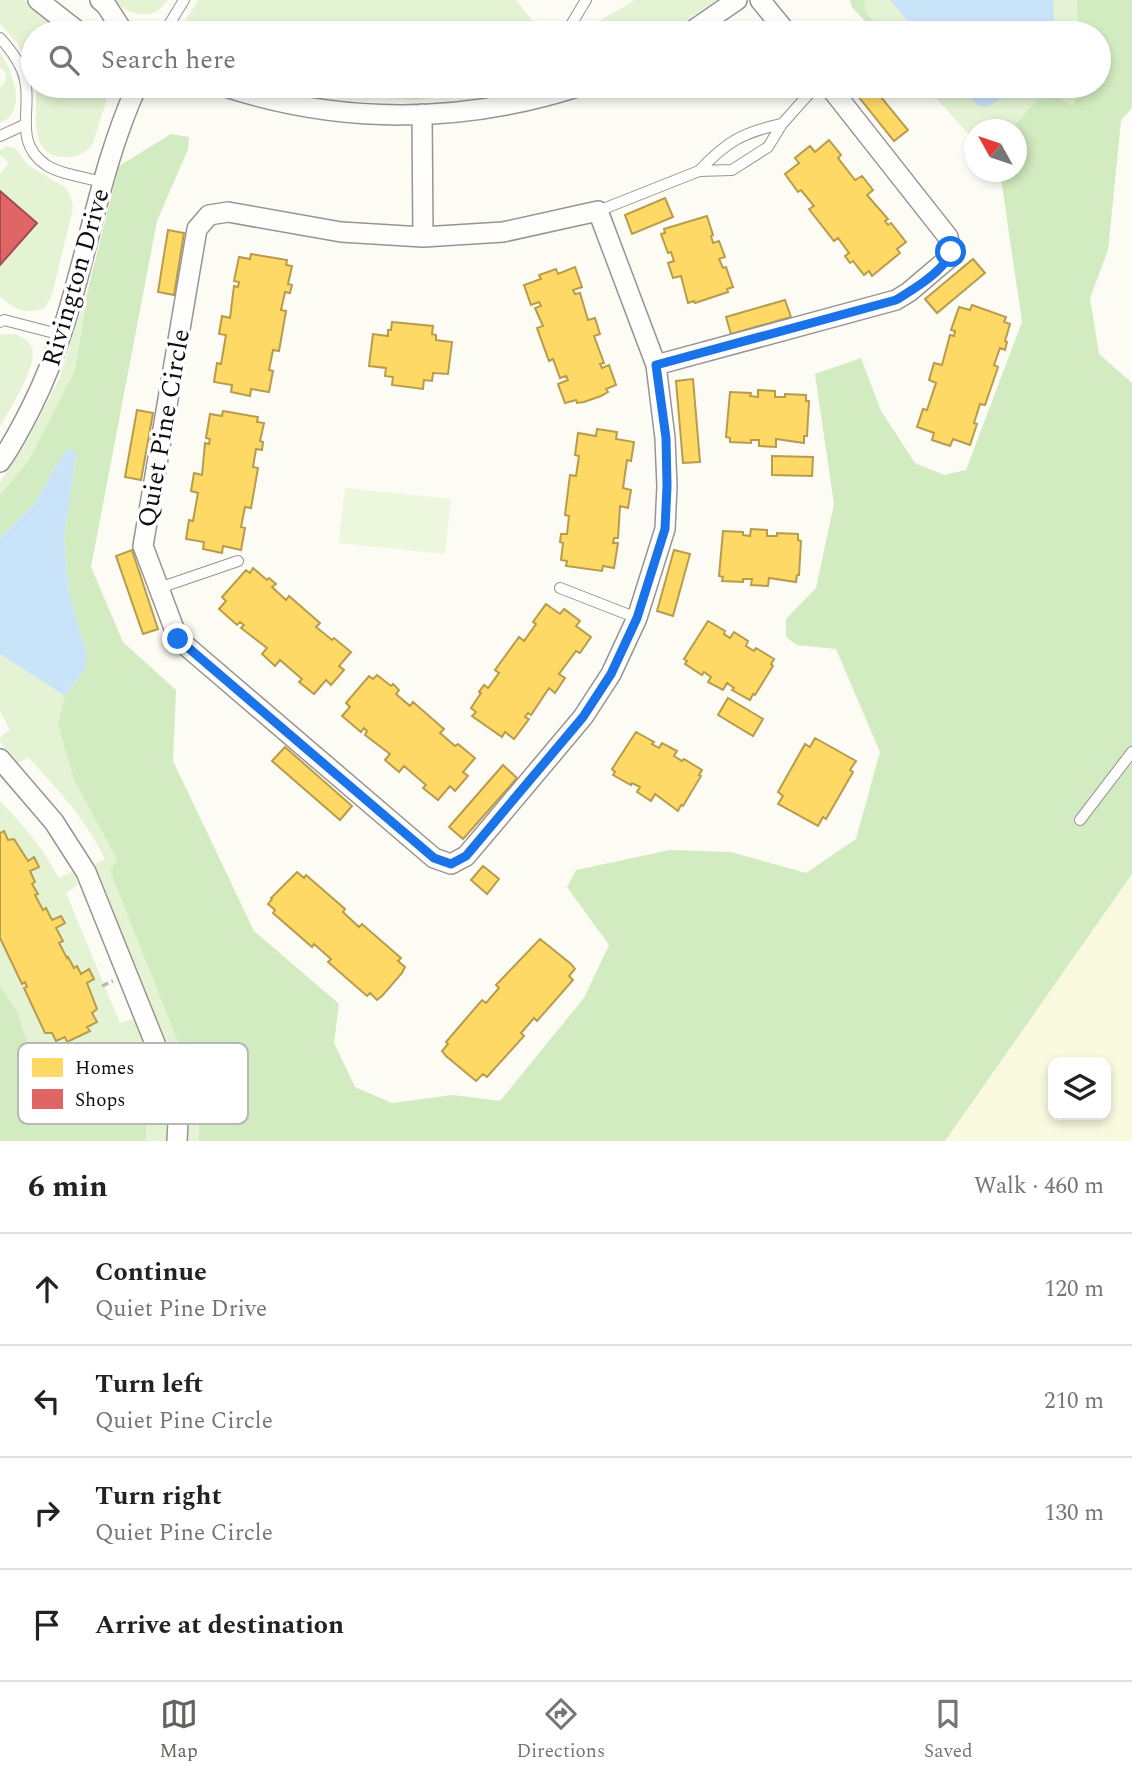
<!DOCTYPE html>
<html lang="en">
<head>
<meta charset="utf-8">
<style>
  :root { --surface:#fff; --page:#f6f6f6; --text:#222; --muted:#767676; --line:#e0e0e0; --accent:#62625f }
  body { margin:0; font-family:Spectral,serif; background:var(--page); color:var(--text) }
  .controls { position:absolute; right:21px; bottom:21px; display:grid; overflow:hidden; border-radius:14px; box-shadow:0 4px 10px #0003 }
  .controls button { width:63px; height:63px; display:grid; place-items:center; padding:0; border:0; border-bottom:2px solid var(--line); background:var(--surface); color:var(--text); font:35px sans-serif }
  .compass { position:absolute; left:964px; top:119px; width:63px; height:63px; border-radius:50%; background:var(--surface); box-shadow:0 4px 10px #0003; rotate:310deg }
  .stop { position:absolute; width:21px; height:21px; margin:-16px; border:5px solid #1a73e8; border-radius:50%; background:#fff }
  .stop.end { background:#1a73e8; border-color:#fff; box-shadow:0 2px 7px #0008 }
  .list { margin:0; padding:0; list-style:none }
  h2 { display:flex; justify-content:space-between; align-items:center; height:91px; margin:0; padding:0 28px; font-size:30px }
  h2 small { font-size:23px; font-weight:400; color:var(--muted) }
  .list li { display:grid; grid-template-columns:46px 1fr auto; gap:21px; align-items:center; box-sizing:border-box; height:112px; padding:0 28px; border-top:2px solid var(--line) }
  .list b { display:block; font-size:26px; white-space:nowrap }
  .list p { margin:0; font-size:23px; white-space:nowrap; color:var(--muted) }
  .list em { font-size:23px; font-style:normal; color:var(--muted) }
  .icon { flex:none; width:38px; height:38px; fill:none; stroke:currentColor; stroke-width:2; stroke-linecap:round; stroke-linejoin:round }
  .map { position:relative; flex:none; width:1132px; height:1141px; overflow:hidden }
  .search { position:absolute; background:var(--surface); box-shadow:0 4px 10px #0003; left:21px; right:21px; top:21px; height:77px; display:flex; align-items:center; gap:18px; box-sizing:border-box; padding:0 24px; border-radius:38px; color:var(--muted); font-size:26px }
  .sheet { height:539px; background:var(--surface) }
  nav { display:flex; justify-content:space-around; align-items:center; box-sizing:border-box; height:98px; border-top:2px solid var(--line); background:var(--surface); font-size:19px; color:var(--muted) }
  nav a { display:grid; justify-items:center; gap:4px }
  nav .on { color:var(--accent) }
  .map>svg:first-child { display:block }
  .farmland { fill:#f9f9e0; fill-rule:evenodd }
  .green { fill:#e3f3d3 }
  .forest { fill:#d2ebc0 }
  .pitch { fill:#edf7dd }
  .water { fill:#c9e3f8 }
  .homes { fill:#ffd966; stroke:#b79c4c; stroke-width:2 }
  .shops { fill:#e06666; stroke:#a14c4c; stroke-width:2 }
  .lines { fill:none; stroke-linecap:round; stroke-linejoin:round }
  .lane-casing { stroke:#969592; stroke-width:12 }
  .street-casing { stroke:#969592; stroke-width:22 }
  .path { stroke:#b9b9b8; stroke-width:3.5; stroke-dasharray:7 3.5; stroke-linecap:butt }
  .lane { stroke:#fffefd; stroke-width:10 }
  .street { stroke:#fffefd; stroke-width:19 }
  .route { stroke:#1a73e8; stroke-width:9 }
  .labels { text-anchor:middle; stroke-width:7; stroke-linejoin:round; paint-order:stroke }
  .street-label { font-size:26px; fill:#0f0f0f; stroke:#fff }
  .key { fill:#fff; stroke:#b7b7b7; stroke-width:2 }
  .key-label { font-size:19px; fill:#0f0f0f }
</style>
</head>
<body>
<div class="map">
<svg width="1132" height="1141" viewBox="0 0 1132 1141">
  <rect width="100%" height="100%" fill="#fcfbf4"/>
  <!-- farmland -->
  <path class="farmland" d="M1132,874V1141H945ZM1053,1062H1106V1115H1053Z"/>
  <!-- green -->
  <path class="green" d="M0,0H24L65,33H33V75L18,44L0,24Z
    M111,0H168C151,24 130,14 111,0Z
    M198,0H516L542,33H182L184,23Z
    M635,0H717L667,33H579Z
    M864,0H1077L1078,33H884L866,12Z
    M0,52C12,71 29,111 0,123V88L5,82L6,72L0,67Z
    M36,86H111L93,143C87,152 76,158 65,157C26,156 38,111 36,86Z
    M301,86H522L517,90L413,100L324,91Z
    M925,86H1084L1072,106L1037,100L1011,129L974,130V140Z
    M6,146L16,149L28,165L66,188L71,197L73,208L52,295L44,309C24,314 15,310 0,296V174L9,163L0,155V151Z
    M89,285L75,370L29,460L0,495V482L26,443L60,377Z
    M16,334C23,338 29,341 32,349C38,365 9,411 0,426V335Z
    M0,654L65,696L58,724L74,780L118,859L110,871L199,1095V1141H187V1119L179,1072L94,869L96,864L105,859C86,819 57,789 28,757L19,763L13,761L0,741L1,736L10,730L0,711Z
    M0,801C23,825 43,848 59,878L71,872L75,874L78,885L66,893L120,1023L132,1019L136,1021C151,1060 170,1098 167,1141H0Z"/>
  <!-- forest -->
  <path class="forest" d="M850,0H864L866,12L884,33H876L852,7Z
    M1077,0H1132V108L1121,120L1108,250L1090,298L1099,354L1132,383V874L945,1141H199V1095L110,871L117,859L74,780L58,724L65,696L84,670L87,654L69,594L64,539L76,454L57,464L34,504L0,538V495L29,460L75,370L89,285L119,166L171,134L189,137L188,149L157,221L91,567L123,642L176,690L173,761L254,931L339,1004L334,1043L355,1087L392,1103L453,1095L500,1101L584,998L609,945L567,887L576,870L670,850L731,852L806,873L856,839L880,752L836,649L797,645L786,637V619L816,588L834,504L815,374L861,358L881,411L915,463L944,475L966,470L1022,322L1000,172H1016V130L1011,129L1037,100L1057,97L1072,106L1084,86H1099V33H1078Z
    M0,986L17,1012L26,1040L39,1049L64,1059L89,1050L103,1049L117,1058L146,1093V1141H0Z"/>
  <!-- pitch -->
  <path class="pitch" d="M345,488L451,499L445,554L339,543Z"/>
  <!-- water -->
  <path class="water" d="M890,0H1053L1055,33H918Z
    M961,86H1023L987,107L978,106Z
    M72,449L76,454L64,539L69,594L87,654L84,670L65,696L0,654V538L34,504L57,464L67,450Z"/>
  <!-- homes -->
  <path class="homes" d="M850,86H872L908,130L894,141Z
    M829,140L841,155L838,158L855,180L862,176L873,190L867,195L888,219L885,221L888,225L891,223L906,242L897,249L900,253L872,276L869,271L864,275L853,261L850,263L845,256L849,253L838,238L834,241L809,209L814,206L801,190L798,192L785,174L799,163L795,158L810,146L815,152Z
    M665,198L673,217L632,234L625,215Z
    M707,216L713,235L711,236L713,243L719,241L725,257L719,259L723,268L726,267L733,287L727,289L728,292L695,303L694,301L688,303L681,276L673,278L668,263L674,261L671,252L668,253L661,234L665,233L664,229Z
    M168,230L184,233L174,295L158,292Z
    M251,254L287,260L286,265L292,266L288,284L292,285L290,293L285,292L281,310L286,311L279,351L273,350L269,370L273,371L269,392L251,389L250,396L231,392L232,385L214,382L217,363L221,364L226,335L219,334L222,316L230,318L234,286L238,287L239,282L234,281L239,257L250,259Z
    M973,259L985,273L937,313L925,299Z
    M575,267L582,287L573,290L575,294L580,293L588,320L595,318L600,334L594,336L604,363L600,364L602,368L609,365L616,385L606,389L608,392L601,396L584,402L577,403L576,400L565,403L558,384L568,380L566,376L560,378L553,359L549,361L537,328L543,326L535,308L541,306L539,302L531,305L524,285L541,279L539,275L556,269L558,274Z
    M785,300L791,317L731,334L726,317Z
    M972,305L1006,317L1004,322L1010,324L1005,341L1007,342L1005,350L1000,348L994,365L998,367L985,405L980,404L974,423L977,424L970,445L953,439L950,446L932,440L934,433L917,427L923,409L927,410L936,383L929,380L934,363L942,365L950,335L954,336L955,331L951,330L959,307L970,310Z
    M392,322L433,326L432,334L436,335V340L452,342L448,374L433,373L432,381L424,380L423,389L392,385L393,377L385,376L386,368L369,366L373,334L388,336V330H391Z
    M693,379L700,462L683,463L676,381Z
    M758,390L775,391V397H785V394L806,395V401H809L807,436H804V443L776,439V447L759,446V440H751V443L730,442V438L726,437L730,392L751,393L750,396L758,397Z
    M137,410L153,413L141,480L125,477Z
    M223,411L258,417L257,422L264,423L260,441L263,442L262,450L256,449L253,467L258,468L251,508L245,507L241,527L245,528L241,550L223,546L222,553L203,549L204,542L186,539L189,520L193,521L198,493L191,491L194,473L202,475L205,443L209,444L210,439L206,438L210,414L222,416Z
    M597,429L617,432L616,439L634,442L631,461L627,460L623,488L631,490L628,508L620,506L618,538H614L613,543H618L614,568L603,566L602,571L566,566L567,561L561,560L563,543L560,542L561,534H567L569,516L565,515L570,475L576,476L579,456L575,455L578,433L596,436Z
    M772,456L813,457L812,476L772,475Z
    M751,529L767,530V536H777V533L798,534V540L801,541L799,575H797L796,582L769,578L768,586L751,585L752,579H743V582L722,581L723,577L719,576L723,531L743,532V535L750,536Z
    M132,550L158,629L143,634L116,556Z
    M674,550L690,554L673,616L657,611Z
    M253,568L267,580L269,578L276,584L272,587L286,600L289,596L320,623L316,627L332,640L334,638L351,652L339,666L344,670L331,685L326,680L314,694L299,682L302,679L280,660L275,666L262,654L267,648L241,628L244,625L240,622L237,625L219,609L226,601L222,597L246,570L250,573Z
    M546,604L560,614L564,609L580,621L576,626L591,637L580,653L576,651L559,674L565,678L555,693L549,688L531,715L528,713L525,717L529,719L514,739L505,732L502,737L472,716L476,712L471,708L481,693L479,692L484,685L488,688L499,673L495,670L519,637L524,641L536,624L533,622Z
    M708,621L725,631L724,634L730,638L734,632L748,641L746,646L754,651L756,648L774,659L771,664L773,666L755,695L753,694L750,700L732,690L734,688L727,683L723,690L708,682L711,677L704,672L702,675L685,664L687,661L684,659Z
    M377,675L391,686L393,684L399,690L396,694L410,706L413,702L444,729L440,733L455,746L458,744L475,758L463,772L468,776L455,791L450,786L438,800L423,788L426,785L404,766L399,772L385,760L390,754L365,735L367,731L364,728L361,732L342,716L350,707L346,703L369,676L373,679Z
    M728,698L763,719L753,736L718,715Z
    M636,732L654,742L652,744L659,748L662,743L677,751L674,756L682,761L684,759L702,770L699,775L701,776L683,806L681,805L678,811L655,794L651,801L637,792L640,787L632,783L631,785L613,775L615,772L612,769Z
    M815,738L856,761L850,770L853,772L826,819L823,817L818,826L778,804L783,796L778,792L805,744L810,747Z
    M285,747L352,806L340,820L272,761Z
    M503,765L517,778L463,839L449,827Z
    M4,831L8,840L14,839L28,861L34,857L39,867L30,871L35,882L32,884L38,894L35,895L43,910L46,908L52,920L61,916L65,923L56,928L63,941L59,943L67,958L68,957L74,968L77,966L81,974L89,969L94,979L87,983L97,1009L92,1013L97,1022L87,1027L90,1031L67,1042L65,1037L56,1041L52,1033H45L24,988L27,987L25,982L22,984L0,938V833Z
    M483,866L499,879L487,894L471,880Z
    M297,872L304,878L306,875L345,909L343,912L359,927L362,924L401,958L398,961L405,967L402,973L382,996L377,1000L370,993L367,996L328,962L331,959L314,944L312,947L273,913L275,910L268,904L272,899L271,898Z
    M540,939L571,964L575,969L569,976L573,980L537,1021L534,1018L521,1033L524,1036L487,1077L483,1074L476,1081L446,1056L442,1051L448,1044L446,1042L482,1000L486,1003L499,988L496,985Z"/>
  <!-- shops -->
  <path class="shops" d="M0,191L37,223L0,265Z"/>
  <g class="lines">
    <defs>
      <path id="lane" d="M164,33L184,0
        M566,33L586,0
        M0,38C10,49 22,65 25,80C32,109 13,142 46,165C62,175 85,177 103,182
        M0,136L24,125
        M699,171C726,142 743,132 782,124
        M598,211L699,171L732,170L768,147L782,124L816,86
        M0,322L4,320L62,335
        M159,588L238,561
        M560,588L637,618
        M1080,820L1132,752"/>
      <path id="street" d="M38,0L80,33
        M100,0L106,5L124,33
        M760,0L787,33
        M689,33L737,0
        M223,86C340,125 464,124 580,86
        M422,114L423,237
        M598,211L656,365L665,438L667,486L665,529L637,618L611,674L583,717L483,836L466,856L451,864L434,858L178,639L143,546L197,229L209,215L228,212L341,232L423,237L503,232Z
        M656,365L896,300L909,292L949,258L951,252L948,237L829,86
        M0,462C13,444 22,426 32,406C83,305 90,189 137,86
        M0,759L54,822L86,872L173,1088L178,1122L177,1141"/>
    </defs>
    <!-- lane casing -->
    <use href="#lane" class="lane-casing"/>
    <!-- street casing -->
    <use href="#street" class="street-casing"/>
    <!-- path -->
    <path class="path" d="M102,986L113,981"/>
    <!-- lane -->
    <use href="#lane" class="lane"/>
    <!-- street -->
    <use href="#street" class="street"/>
  </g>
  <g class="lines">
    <!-- route -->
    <path class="route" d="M178,639L434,858L451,864L466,856L583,717L611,674L637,618L665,529L667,486L666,438L656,365L896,300C914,289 943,272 951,252"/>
  </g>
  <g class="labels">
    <!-- street labels -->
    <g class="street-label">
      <text transform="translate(75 277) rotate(-74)" y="9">Rivington Drive</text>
      <text transform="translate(163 428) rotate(-80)" y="9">Quiet Pine Circle</text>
    </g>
  </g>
  <!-- legend -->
  <rect x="18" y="1043" width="230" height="81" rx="10" class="key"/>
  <rect x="32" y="1058" width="31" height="19" fill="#ffd966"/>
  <rect x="32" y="1089" width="31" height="20" fill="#e06666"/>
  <g class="key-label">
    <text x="75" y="1074">Homes</text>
    <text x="75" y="1106">Shops</text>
  </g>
</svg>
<div class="controls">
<button><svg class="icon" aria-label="layers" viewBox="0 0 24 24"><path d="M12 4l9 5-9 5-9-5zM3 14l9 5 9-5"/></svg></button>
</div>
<svg class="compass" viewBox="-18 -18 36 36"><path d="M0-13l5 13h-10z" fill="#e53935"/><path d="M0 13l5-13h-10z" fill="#767676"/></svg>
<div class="stop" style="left:951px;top:252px"></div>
<div class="stop end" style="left:178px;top:639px"></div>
<div class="search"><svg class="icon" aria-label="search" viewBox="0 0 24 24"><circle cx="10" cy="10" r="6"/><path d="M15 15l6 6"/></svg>Search here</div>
</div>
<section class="sheet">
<h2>6 min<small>Walk · 460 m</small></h2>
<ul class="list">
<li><svg class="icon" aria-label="ahead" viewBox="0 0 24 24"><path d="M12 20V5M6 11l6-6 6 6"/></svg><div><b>Continue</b><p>Quiet Pine Drive</p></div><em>120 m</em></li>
<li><svg class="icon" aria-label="left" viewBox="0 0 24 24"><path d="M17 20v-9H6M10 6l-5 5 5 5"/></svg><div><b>Turn left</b><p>Quiet Pine Circle</p></div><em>210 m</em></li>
<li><svg class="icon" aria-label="right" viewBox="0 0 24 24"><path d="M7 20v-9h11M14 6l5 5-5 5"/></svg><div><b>Turn right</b><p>Quiet Pine Circle</p></div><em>130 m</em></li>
<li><svg class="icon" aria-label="arrive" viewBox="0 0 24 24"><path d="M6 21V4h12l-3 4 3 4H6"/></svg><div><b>Arrive at destination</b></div></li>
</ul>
</section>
<nav>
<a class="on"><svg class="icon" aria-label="map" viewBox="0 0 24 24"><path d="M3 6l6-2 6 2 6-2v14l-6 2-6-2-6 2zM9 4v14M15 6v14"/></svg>Map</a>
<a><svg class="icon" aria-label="directions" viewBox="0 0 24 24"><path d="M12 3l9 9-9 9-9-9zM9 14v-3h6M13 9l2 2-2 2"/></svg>Directions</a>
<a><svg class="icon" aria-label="saved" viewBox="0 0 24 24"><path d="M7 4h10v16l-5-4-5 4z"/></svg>Saved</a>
</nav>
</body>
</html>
